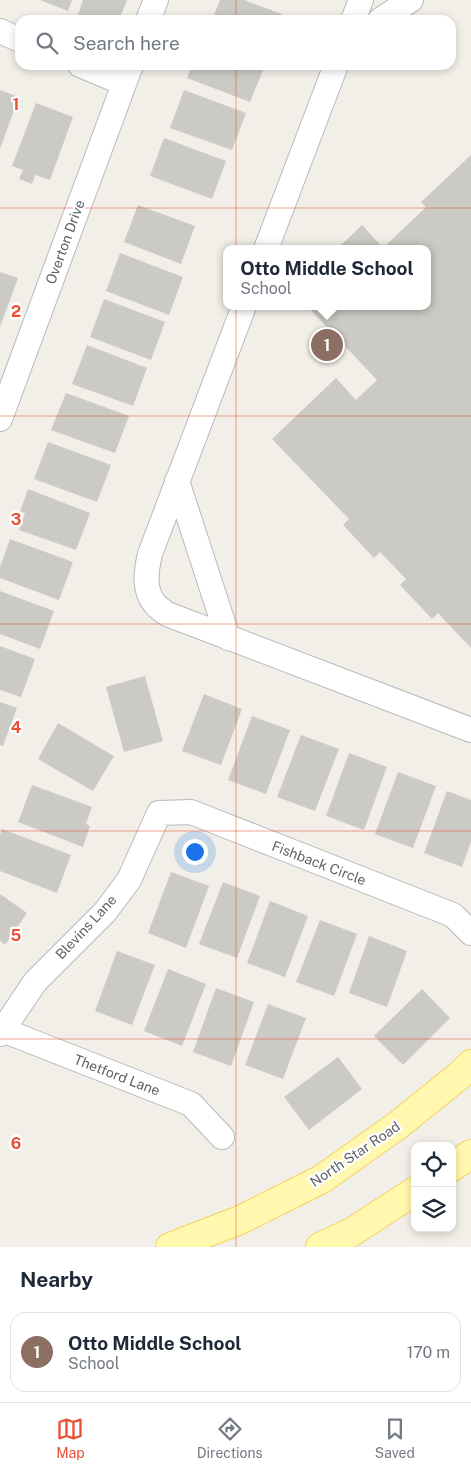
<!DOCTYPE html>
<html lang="en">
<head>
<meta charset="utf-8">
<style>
  :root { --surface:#fff; --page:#f6f6f7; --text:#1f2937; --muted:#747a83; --line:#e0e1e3; --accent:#ea5035 }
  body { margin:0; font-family:"Public Sans",sans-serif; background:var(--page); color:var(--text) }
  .controls { position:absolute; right:15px; bottom:15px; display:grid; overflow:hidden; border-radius:10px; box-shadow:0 2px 8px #0003 }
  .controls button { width:45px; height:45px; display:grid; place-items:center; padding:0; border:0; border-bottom:1px solid var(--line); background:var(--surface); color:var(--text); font:25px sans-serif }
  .you { position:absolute; left:194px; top:851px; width:18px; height:18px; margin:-12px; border:4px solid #fff; border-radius:50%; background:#1a73e8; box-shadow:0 0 0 8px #1a73e833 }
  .badge { display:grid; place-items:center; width:32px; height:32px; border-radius:50%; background:var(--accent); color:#fff; font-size:16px; font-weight:700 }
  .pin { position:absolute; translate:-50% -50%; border:2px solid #fff; box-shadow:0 1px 5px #0006 }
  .popup { position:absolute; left:223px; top:245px; width:208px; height:65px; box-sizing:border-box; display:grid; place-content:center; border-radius:10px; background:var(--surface); filter:drop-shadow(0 1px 4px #0005); font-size:16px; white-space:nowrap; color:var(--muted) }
  .popup b { font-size:19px; color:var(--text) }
  .popup::after { content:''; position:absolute; left:50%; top:100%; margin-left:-10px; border:10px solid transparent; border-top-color:var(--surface) }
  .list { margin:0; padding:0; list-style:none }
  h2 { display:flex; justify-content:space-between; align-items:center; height:65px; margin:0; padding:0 20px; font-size:21px }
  h2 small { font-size:16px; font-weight:400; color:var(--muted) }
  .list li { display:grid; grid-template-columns:32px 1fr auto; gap:15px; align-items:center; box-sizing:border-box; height:80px; margin:0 10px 10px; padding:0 10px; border:1px solid var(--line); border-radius:15px }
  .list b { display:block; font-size:19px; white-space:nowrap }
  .list p { margin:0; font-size:16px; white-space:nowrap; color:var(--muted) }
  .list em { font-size:16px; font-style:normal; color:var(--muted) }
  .icon { flex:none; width:28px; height:28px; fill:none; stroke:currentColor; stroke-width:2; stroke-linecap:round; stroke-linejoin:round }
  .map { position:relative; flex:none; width:471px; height:1247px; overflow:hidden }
  .search { position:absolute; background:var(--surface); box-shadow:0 2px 8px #0003; left:15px; right:15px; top:15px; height:55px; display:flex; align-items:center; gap:12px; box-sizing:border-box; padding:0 18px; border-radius:15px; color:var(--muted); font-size:19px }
  .sheet { height:155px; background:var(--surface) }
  nav { display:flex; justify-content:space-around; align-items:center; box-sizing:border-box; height:70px; border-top:1px solid var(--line); background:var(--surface); font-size:14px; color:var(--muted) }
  nav a { display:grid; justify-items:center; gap:2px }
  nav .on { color:var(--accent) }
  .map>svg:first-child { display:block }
  .building { fill:#cccac4 }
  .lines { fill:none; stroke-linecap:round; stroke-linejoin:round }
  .minor-casing { stroke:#b7b9be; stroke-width:26 }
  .major-casing { stroke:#f2d35f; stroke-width:30 }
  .minor { stroke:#fff; stroke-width:24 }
  .major { stroke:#fff8ae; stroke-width:28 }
  .grid { fill:none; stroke:#ea5035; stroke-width:1; stroke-opacity:0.55 }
  .labels { text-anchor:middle; stroke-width:4.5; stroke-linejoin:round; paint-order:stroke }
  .street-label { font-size:14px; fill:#5f6267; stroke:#fff }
  .grid-label { font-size:16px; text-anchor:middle; font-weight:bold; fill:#ea5035; stroke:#fff; stroke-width:4.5; stroke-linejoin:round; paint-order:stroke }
</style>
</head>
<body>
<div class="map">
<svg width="471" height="1247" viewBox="0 0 471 1247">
  <rect width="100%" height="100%" fill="#f1efe7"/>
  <!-- building -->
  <path class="building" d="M40,0H72L68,11Z
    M83,0H127L119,20H91L78,15Z
    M220,0H244L282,14L280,20H212Z
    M192,65H265L250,102L187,78Z
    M0,90L19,97L0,149Z
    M184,90L246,113L232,150L170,128Z
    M36,103L73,117L50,180L35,175L32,184L19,179L23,170L12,166Z
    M164,138L226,161L212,199L150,176Z
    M471,155V648L438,613L432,619L400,585L406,579L380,552L374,558L343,525L349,519L272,439L336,378L356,400L377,380L307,306H427V249H337L362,225L383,248L426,207L421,202Z
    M138,205L195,226L181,264L124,242Z
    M120,253L183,277L169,315L106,291Z
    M0,272L18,278L0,327Z
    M104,299L165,322L151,360L90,337Z
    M87,345L147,368L133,406L72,384Z
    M66,393L129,416L115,453L51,430Z
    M48,442L111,465L97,502L34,479Z
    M28,489L90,513L76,550L19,530L25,513L20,512Z
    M10,539L73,562L59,600L0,578V567Z
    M0,591L54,611L40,649L0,634Z
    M0,646L35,659L21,697L0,690Z
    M145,676L163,741L124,752L106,687Z
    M204,694L242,709L221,765L182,751Z
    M0,702L17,708L3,746L0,745Z
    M252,716L290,730L266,794L228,780Z
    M58,723L114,756L93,791L38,759Z
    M301,735L339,749L315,811L277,797Z
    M349,753L387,767L364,830L326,816Z
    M398,772L436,786L413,848L375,834Z
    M32,785L92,807L86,824L90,826L83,847L18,822Z
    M447,791L471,800V842L462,867L424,853Z
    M2,829L71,855L57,893L0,871V835Z
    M171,872L209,886L186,948L148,933Z
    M223,882L260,896L237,958L199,944Z
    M0,894L27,913L5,945L0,941Z
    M270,901L308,916L285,977L247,963Z
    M320,920L357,934L334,996L296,982Z
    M369,936L407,951L387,1007L349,993Z
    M117,951L155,965L132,1025L95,1011Z
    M168,969L206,984L182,1046L144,1031Z
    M216,988L254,1002L231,1066L193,1052Z
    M422,989L450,1018L403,1065L374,1036Z
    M268,1004L306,1018L283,1079L245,1065Z
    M338,1057L362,1089L309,1130L284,1097Z"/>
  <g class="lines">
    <defs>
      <path id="minor" d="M148,20L156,0
        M353,20L361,0
        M380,20L411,0
        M0,31L20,40
        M80,65L123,83
        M266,249L336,65
        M244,306L150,554C146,571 143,590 155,604C158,608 163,611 167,614L471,730
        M0,419L131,65
        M177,481L228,638
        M0,1029L191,1104L222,1137
        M0,1034L35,982L105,912L129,880L159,813L191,812L453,915L471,933"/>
      <path id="major" d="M452,1167L471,1154
        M170,1247L240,1220L322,1179L398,1125L460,1075L471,1064
        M320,1247L352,1232L415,1191"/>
    </defs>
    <!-- minor casing -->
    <use href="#minor" class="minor-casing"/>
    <!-- major casing -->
    <use href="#major" class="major-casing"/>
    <!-- minor -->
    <use href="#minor" class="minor"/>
    <!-- major -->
    <use href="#major" class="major"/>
  </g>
  <!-- grid -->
  <path class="grid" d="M236,0V20M236,65V1247M0,208H471M0,416H471M0,624H471M0,831H471M0,1039H471"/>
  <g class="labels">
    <!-- street labels -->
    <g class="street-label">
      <text transform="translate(65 242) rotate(-70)" y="5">Overton Drive</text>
      <text transform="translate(319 863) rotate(21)" y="5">Fishback Circle</text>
      <text transform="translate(86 927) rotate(-47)" y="5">Blevins Lane</text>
      <text transform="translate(117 1075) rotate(21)" y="5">Thetford Lane</text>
      <text transform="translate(355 1154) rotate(-34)" y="5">North Star Road</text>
    </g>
  </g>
  <g class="grid-label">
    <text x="16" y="110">1</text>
    <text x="16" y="317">2</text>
    <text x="16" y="525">3</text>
    <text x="16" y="733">4</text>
    <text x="16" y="941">5</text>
    <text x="16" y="1149">6</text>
  </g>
</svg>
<div class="controls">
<button><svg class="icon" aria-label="locate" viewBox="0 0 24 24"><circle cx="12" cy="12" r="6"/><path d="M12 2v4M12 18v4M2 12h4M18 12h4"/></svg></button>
<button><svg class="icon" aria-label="layers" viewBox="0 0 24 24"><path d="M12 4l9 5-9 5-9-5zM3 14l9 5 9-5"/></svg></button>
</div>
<div class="you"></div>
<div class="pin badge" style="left:327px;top:345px;background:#8d6e63">1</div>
<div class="popup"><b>Otto Middle School</b>School</div>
<div class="search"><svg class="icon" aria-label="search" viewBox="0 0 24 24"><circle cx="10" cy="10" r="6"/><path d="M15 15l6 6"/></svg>Search here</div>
</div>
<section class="sheet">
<h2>Nearby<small></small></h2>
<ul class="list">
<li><span class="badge" style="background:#8d6e63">1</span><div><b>Otto Middle School</b><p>School</p></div><em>170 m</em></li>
</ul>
</section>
<nav>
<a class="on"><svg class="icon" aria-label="map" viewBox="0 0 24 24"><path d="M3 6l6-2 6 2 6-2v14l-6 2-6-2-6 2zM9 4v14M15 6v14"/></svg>Map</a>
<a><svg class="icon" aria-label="directions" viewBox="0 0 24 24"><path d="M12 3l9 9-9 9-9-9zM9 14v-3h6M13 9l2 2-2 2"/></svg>Directions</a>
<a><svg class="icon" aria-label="saved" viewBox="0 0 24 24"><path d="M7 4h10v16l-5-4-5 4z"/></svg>Saved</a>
</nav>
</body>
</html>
